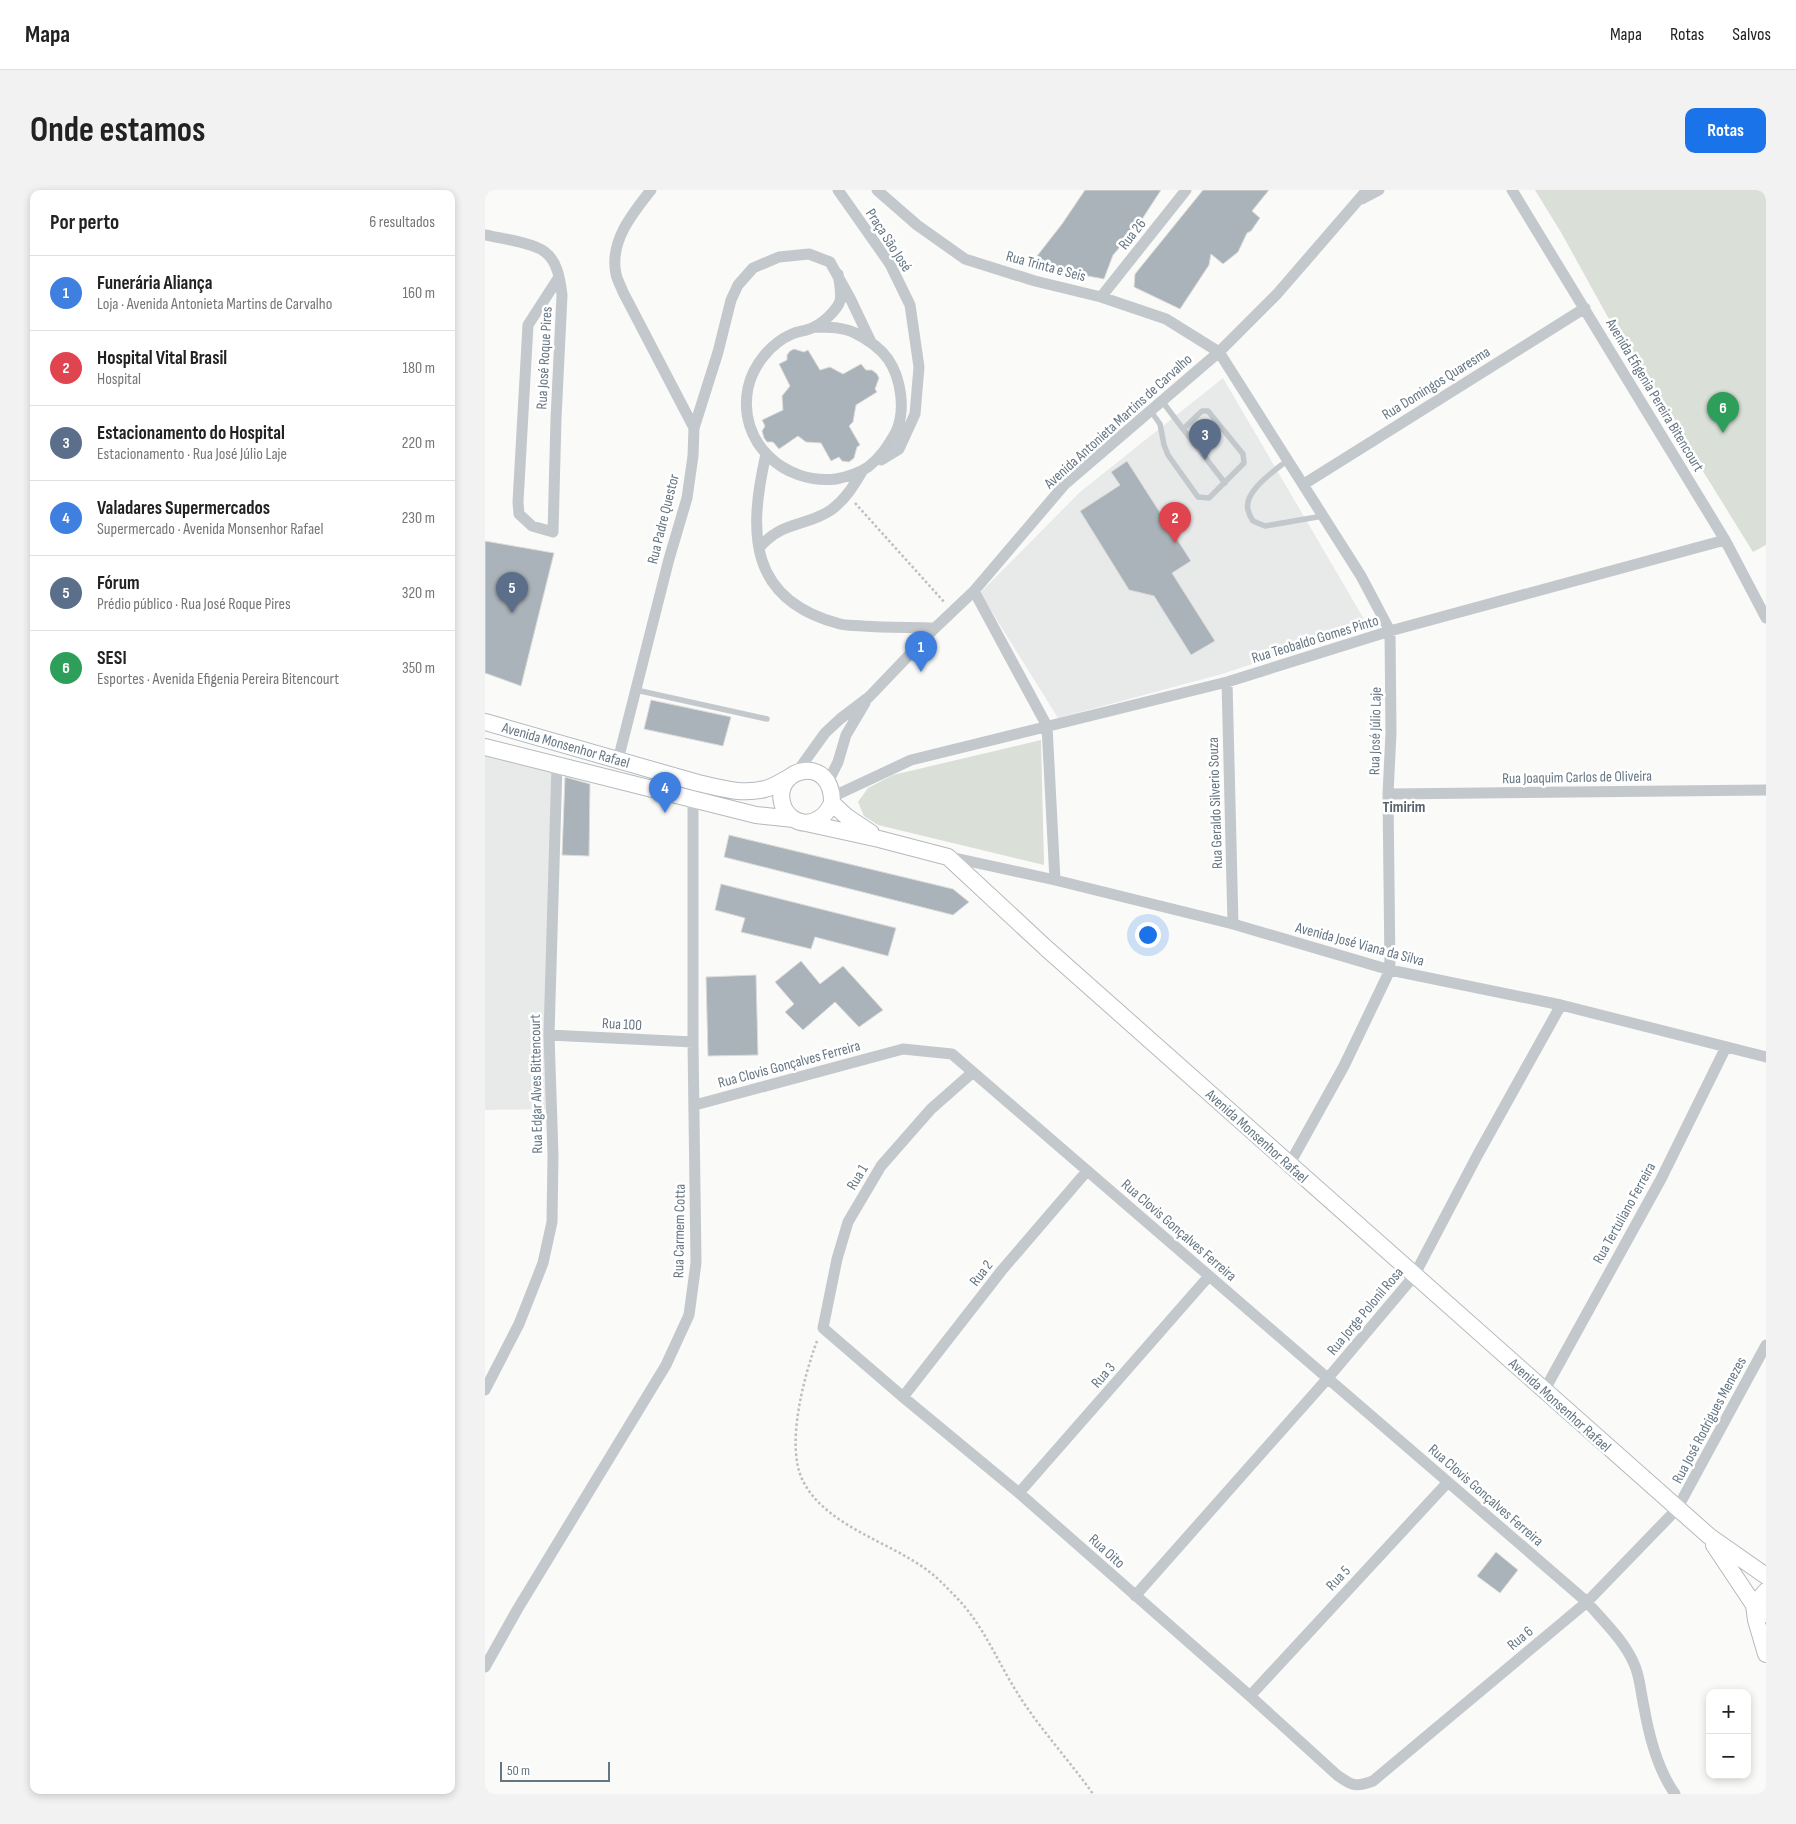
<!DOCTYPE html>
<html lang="pt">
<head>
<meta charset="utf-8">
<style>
  :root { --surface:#fff; --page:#f2f2f2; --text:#222; --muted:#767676; --line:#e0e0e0; --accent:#1a73e8 }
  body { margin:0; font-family:"Sofia Sans Condensed",sans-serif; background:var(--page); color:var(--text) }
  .controls { position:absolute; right:15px; bottom:15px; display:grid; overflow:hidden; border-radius:10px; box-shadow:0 2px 8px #0003 }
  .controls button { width:45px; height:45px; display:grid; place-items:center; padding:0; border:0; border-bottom:1px solid var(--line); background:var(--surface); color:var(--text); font:25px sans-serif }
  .scale { position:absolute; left:15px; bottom:12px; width:110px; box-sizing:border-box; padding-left:5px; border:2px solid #657683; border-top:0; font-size:14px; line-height:18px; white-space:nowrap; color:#657683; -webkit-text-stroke:4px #fff; paint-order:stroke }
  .you { position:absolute; left:662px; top:744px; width:18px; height:18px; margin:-12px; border:4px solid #fff; border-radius:50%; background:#1a73e8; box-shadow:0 0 0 8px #1a73e833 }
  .badge { display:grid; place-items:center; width:32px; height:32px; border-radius:50%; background:var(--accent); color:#fff; font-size:16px; font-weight:700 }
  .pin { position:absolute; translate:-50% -41px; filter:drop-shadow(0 1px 2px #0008) }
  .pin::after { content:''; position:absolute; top:26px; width:18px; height:15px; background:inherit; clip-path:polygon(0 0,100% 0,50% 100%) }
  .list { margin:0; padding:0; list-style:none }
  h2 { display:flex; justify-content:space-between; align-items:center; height:65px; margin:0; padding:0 20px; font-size:21px }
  h2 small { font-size:16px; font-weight:400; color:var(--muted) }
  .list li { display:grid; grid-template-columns:32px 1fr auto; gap:15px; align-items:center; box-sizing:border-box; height:75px; padding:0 20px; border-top:1px solid var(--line) }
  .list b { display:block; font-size:19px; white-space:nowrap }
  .list p { margin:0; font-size:16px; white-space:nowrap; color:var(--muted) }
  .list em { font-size:16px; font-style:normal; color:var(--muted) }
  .map { position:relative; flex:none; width:1281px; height:1604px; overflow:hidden; border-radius:10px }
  header { display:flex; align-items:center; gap:30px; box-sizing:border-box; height:70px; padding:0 25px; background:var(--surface); border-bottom:1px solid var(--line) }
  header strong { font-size:24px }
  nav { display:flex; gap:28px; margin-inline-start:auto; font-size:18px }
  .intro { display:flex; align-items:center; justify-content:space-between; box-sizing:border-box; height:120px; padding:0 30px }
  h1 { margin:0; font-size:35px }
  .button { padding:12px 22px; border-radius:10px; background:var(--accent); color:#fff; font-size:18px; font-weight:700 }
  main { display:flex; gap:30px; padding:0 30px }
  aside { flex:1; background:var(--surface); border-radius:10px; box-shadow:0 2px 8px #0003 }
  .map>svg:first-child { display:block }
  .built { fill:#e8e9e9 }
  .green { fill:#dadfd7 }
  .building { fill:#aab3b9; stroke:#dcdcda }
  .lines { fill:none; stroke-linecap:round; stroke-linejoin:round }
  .secondary-casing { stroke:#b3babf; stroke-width:18 }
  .path { stroke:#bbbfc2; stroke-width:2.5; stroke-dasharray:2.5 2.5; stroke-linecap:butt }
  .lane { stroke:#c3c8cc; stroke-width:5.5 }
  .street { stroke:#c3c8cc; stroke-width:11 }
  .secondary { stroke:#fff; stroke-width:16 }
  .labels { text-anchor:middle; stroke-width:5; stroke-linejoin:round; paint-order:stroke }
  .street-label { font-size:15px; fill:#657683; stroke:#fff }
  .neighbourhood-label { font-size:16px; font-weight:bold; fill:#57646e; stroke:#fff }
</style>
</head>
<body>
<header>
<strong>Mapa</strong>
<nav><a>Mapa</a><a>Rotas</a><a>Salvos</a></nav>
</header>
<div class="intro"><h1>Onde estamos</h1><a class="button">Rotas</a></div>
<main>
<aside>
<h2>Por perto<small>6 resultados</small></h2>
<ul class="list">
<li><span class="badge" style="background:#3f7fe0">1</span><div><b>Funerária Aliança</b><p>Loja · Avenida Antonieta Martins de Carvalho</p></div><em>160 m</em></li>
<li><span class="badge" style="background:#e0444e">2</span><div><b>Hospital Vital Brasil</b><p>Hospital</p></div><em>180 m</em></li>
<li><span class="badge" style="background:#5c6f8a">3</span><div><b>Estacionamento do Hospital</b><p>Estacionamento · Rua José Júlio Laje</p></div><em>220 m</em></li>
<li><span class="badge" style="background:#3f7fe0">4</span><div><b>Valadares Supermercados</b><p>Supermercado · Avenida Monsenhor Rafael</p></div><em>230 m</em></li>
<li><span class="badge" style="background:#5c6f8a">5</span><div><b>Fórum</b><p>Prédio público · Rua José Roque Pires</p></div><em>320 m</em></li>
<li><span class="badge" style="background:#2e9e5b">6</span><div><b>SESI</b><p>Esportes · Avenida Efigenia Pereira Bitencourt</p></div><em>350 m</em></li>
</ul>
</aside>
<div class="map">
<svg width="1281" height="1604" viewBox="0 0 1281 1604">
  <rect width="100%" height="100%" fill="#fafaf8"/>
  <!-- built -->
  <path class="built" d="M738,188L883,436L737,484L573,528L495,403L595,302Z
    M0,564L72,574L66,919L0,920Z"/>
  <!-- green -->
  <path class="green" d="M1050,0H1281V355L1268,362L1125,131L1077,44Z
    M556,550L559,675L393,635L379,626L373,612L383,598L408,585Z"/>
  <!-- building -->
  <path class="building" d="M600,0H676L650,40L628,65L619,89L575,81L552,66L577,34Z
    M718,0H784L767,21L775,28L766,41L762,43L753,62L738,74L726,64L724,75L695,119L649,97L650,84Z
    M309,159L319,162L323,160L335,180L345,177L358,184L376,174L381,180H387L392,184L394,188L390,199L392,202L371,215L368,232L364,236L375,255L372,257L369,268L364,272L357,271L354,267L346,271L336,253L321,252L313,246L294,259L288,252H282L279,248L277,241L280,236L277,230L298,220L297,206L305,196L294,174L302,170V165L305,161Z
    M642,271L706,371L687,383L730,451L706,465L669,406L644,400L595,321L635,295L626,282Z
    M0,351L69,363L36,496L0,483Z
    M166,510L246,527L238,556L159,539Z
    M80,587L105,594L104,666L77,665Z
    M244,645L468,699L484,712L468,725L239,667Z
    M236,694L411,738L403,766L330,747L326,759L256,742L260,728L230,720Z
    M316,771L335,794L358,776L398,820L374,837L350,812L318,840L300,822L309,814L290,792Z
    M271,785L273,865L223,866L221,787Z
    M1011,1362L1033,1380L1015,1403L992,1386Z"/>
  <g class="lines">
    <defs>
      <path id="secondary" d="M0,532L213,593C235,598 257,605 280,599C289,597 297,591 305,587
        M0,557L271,625L309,629
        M347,613C340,629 323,639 307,628C302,624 298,619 297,612C289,577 348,564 347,613L362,627L386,643
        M321,633L394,649L463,667L561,758L1224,1346L1281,1386
        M1229,1355L1269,1415L1281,1424
        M1281,1401L1269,1415L1271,1430L1281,1464"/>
    </defs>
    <!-- secondary casing -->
    <use href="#secondary" class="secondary-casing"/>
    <!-- path -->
    <path class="path" d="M370,313L460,413
      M332,1151C319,1186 300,1256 318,1291C341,1336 403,1351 442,1380C452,1387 461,1397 470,1406C498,1434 512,1471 533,1504C555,1539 584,1570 608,1604"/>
    <!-- lane -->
    <path class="lane" d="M665,220L675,234L679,255L683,265L713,307L724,308L759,273L758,264L723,221H717L698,239L677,211
      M698,239L740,293
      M804,269C791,280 758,301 763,320C764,324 766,328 768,331L780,336L838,326
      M151,500L282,529"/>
    <!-- street -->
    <path class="street" d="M353,0L405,74L425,115L434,177L430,224L414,259L396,270
      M392,0L432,35L480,69L550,91L616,107L681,129L734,162L876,386L905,441L906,543L903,604L905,780L859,876L804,975
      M1027,0L1240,350L1281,428
      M877,9L894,0
      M0,45C15,48 49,53 60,62C73,72 75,90 77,105L71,229L68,342L47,336L34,324L33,312L43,135L74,87
      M616,107L701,0
      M330,137C343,137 358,137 370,143C382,149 395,158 403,169C416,188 421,220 411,242C403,256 396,267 383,277C374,283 361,287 351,289C299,295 252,252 263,198C268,175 286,153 307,144C314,141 322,141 329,137C338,133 352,120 355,111C357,103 354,92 353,84
      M209,238L233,162L246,110L253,95L268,78L294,67L324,64L345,72L366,110L386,152
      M281,264C263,343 263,410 355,434C362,436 371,435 378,436C402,438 426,437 450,438
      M819,294L1100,118
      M274,358C298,330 321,337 346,320C361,309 369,295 378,280
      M489,401L562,536L570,690
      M742,492L748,734
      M133,570L184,369L202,308L208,266L209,238L138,102C136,96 132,90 131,84C124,51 148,23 166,0
      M312,582L340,543L355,529L384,507L450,438L489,401L580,294L734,162L792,104L882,0
      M343,592L353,572L361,545L380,513
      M903,604L1281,600
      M347,607L426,570L742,492L905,441L1240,350
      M465,667L570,690L748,734L905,780L1076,815L1281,867
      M64,845L208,852
      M488,882L446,919L396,976L363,1032L352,1069L338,1138L418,1207L534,1303L765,1506L852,1585C866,1595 870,1598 888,1591L1102,1412L1192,1319L1281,1155
      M210,915L418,859L467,864L1102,1412C1119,1432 1140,1451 1150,1476C1155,1488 1156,1504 1159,1517C1164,1546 1173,1580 1190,1604
      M0,1200L34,1134L58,1073L67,1032L68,965L64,845L72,574
      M1059,1201L1176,989L1241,857
      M418,1207L517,1080L602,981
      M534,1303L724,1086
      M650,1406L843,1188L929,1086L992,966L1076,815
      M0,1477L32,1420L181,1175L204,1125L211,1073L208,852V610
      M765,1506L963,1292"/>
    <!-- secondary -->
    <use href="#secondary" class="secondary"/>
  </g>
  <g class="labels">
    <!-- street labels -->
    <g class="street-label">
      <text transform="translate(647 44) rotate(-52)" y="5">Rua 26</text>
      <text transform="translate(404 50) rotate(57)" y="5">Praça São José</text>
      <text transform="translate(561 76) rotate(15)" y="5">Rua Trinta e Seis</text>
      <text transform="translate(59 168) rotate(-87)" y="5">Rua José Roque Pires</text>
      <text transform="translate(951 193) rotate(-32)" y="5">Rua Domingos Quaresma</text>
      <text transform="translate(1170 205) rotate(59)" y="5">Avenida Efigenia Pereira Bitencourt</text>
      <text transform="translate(633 231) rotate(-42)" y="5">Avenida Antonieta Martins de Carvalho</text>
      <text transform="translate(178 329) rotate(-76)" y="5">Rua Padre Questor</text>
      <text transform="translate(830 449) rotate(-17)" y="5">Rua Teobaldo Gomes Pinto</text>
      <text transform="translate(890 541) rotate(-89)" y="5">Rua José Júlio Laje</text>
      <text transform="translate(81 555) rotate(16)" y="5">Avenida Monsenhor Rafael</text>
      <text transform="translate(1092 587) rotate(-1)" y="5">Rua Joaquim Carlos de Oliveira</text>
      <text transform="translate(730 613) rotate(-92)" y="5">Rua Geraldo Silverio Souza</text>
      <text transform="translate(875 754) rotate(15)" y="5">Avenida José Viana da Silva</text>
      <text transform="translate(137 834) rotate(3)" y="5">Rua 100</text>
      <text transform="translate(304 874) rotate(-15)" y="5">Rua Clovis Gonçalves Ferreira</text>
      <text transform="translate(51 894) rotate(-91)" y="5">Rua Edgar Alves Bittencourt</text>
      <text transform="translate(772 946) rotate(42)" y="5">Avenida Monsenhor Rafael</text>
      <text transform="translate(372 987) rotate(-59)" y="5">Rua 1</text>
      <text transform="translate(1139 1023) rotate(-61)" y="5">Rua Tertuliano Ferreira</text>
      <text transform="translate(694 1040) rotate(41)" y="5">Rua Clovis Gonçalves Ferreira</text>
      <text transform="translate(194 1041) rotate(-89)" y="5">Rua Carmem Cotta</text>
      <text transform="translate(496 1083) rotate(-52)" y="5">Rua 2</text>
      <text transform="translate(880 1121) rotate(-50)" y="5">Rua Jorge Polonil Rosa</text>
      <text transform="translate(618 1185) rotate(-49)" y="5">Rua 3</text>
      <text transform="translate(1075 1215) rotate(42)" y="5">Avenida Monsenhor Rafael</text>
      <text transform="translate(1224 1230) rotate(-62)" y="5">Rua José Rodrigues Menezes</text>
      <text transform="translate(1001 1305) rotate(41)" y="5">Rua Clovis Gonçalves Ferreira</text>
      <text transform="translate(622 1361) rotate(42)" y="5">Rua Oito</text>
      <text transform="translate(853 1388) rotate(-47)" y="5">Rua 5</text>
      <text transform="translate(1035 1448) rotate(-40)" y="5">Rua 6</text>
    </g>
    <!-- neighbourhood labels -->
    <g class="neighbourhood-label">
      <text x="919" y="622">Timirim</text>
    </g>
  </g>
</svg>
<div class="controls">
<button>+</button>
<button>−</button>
</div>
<div class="scale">50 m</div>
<div class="you"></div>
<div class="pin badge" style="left:436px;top:482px;background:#3f7fe0">1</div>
<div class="pin badge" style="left:690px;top:353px;background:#e0444e">2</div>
<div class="pin badge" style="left:720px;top:270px;background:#5c6f8a">3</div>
<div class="pin badge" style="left:180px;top:623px;background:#3f7fe0">4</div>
<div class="pin badge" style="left:27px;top:423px;background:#5c6f8a">5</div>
<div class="pin badge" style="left:1238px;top:243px;background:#2e9e5b">6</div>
</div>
</main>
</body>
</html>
